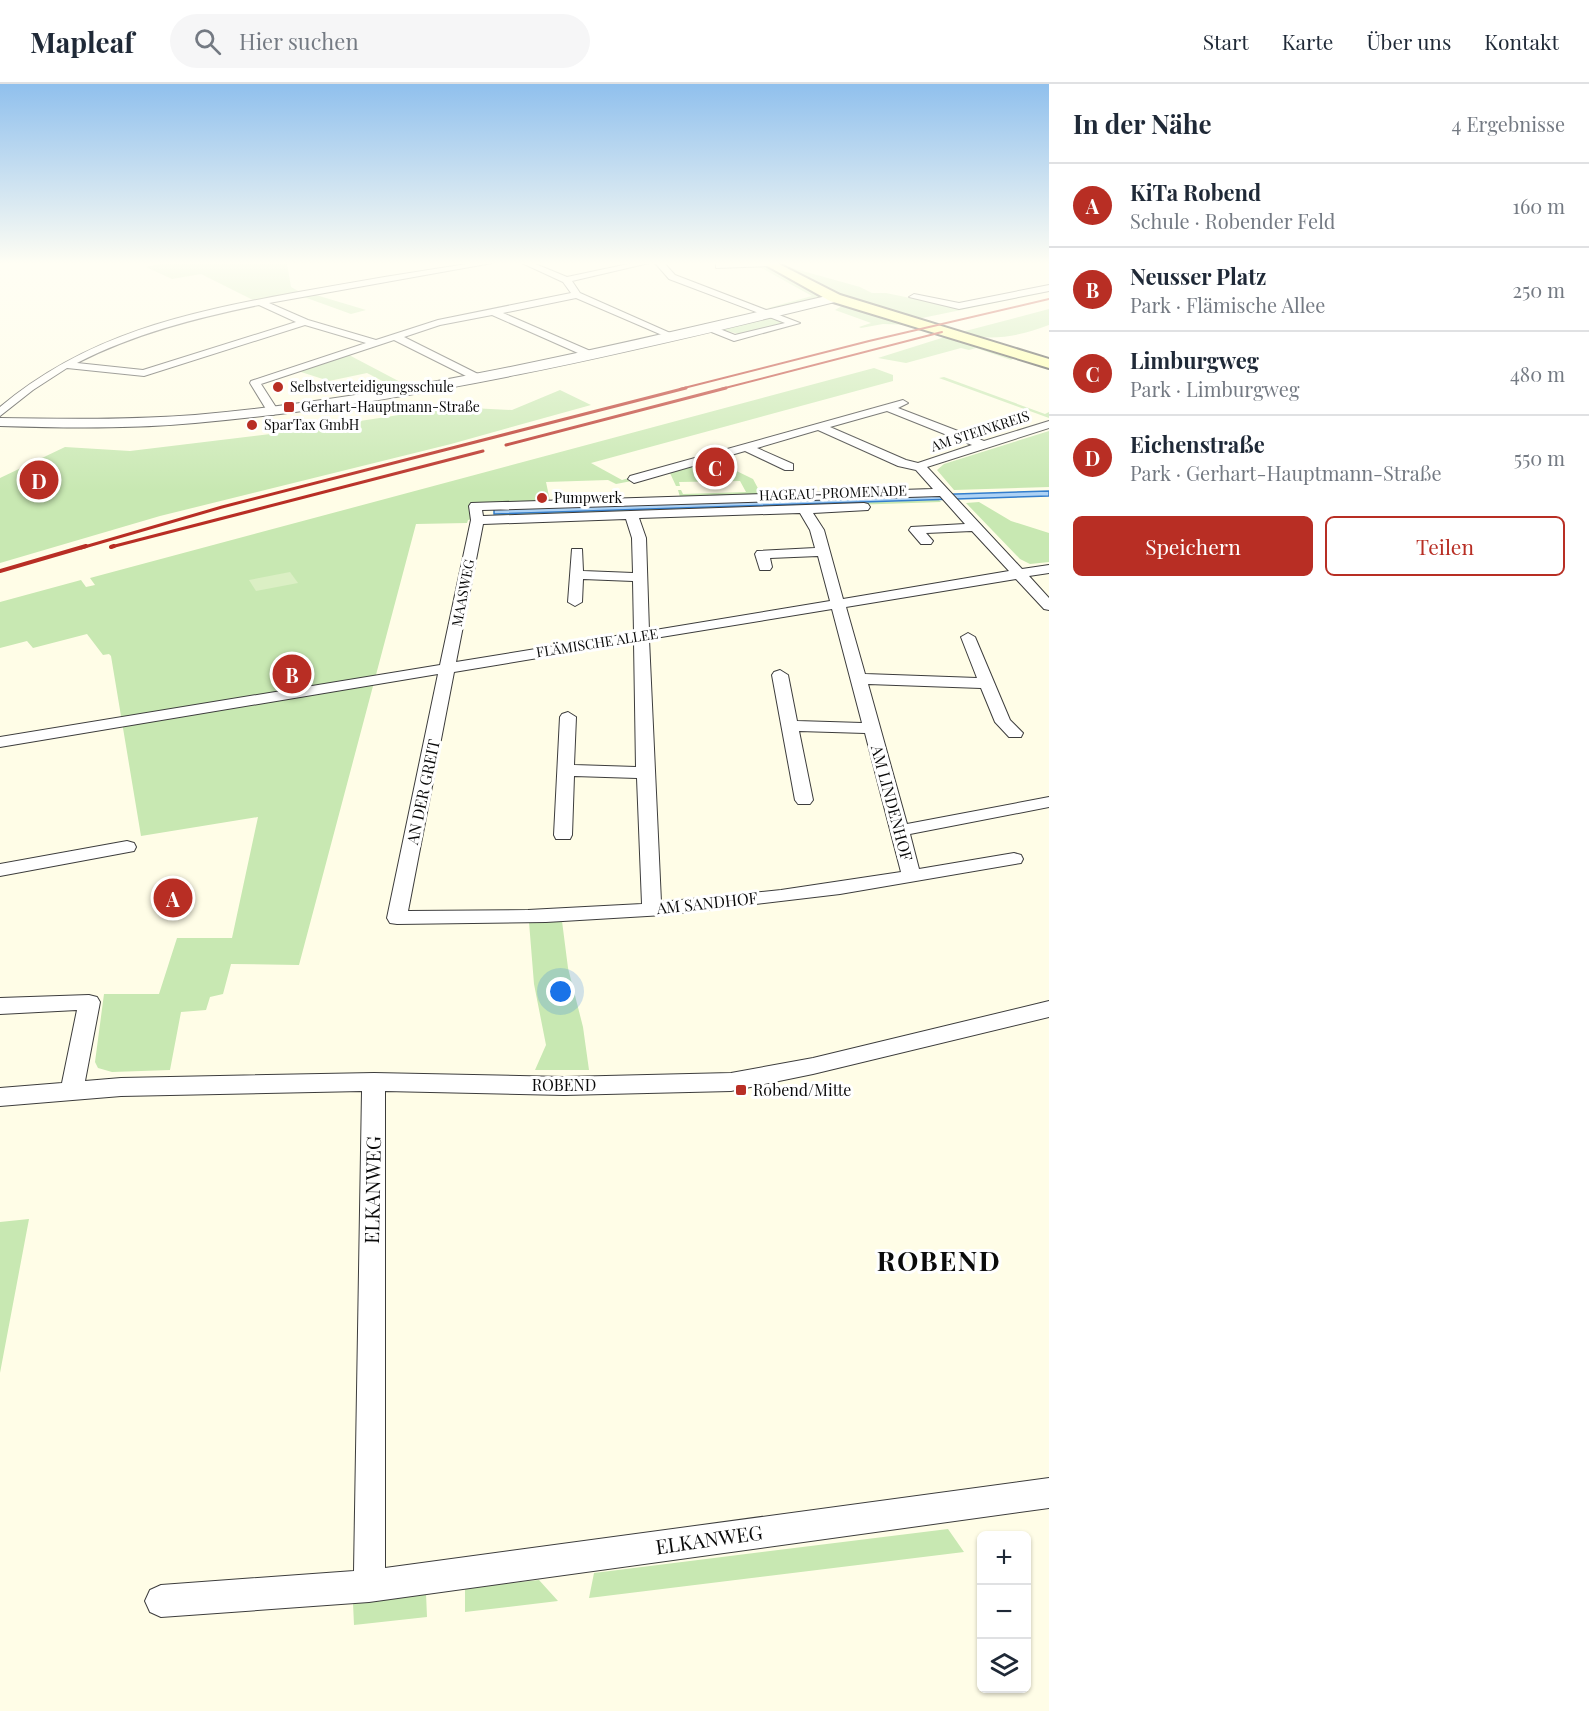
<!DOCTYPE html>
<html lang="de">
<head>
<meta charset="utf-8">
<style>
  :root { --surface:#fff; --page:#f6f6f7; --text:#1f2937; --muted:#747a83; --line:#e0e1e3; --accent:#b82e24 }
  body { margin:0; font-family:"Playfair Display",serif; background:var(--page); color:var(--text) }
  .controls { position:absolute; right:18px; bottom:18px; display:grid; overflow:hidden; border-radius:9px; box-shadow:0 2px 4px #0004 }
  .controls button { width:54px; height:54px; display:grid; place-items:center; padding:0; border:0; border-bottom:2px solid var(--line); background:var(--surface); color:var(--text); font:30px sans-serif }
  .you { position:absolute; left:561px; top:908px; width:21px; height:21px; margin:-15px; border:4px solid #fff; border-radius:50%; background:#1a73e8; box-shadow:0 0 0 9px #1a73e833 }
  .badge { display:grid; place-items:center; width:39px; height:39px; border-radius:50%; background:var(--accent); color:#fff; font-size:20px; font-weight:700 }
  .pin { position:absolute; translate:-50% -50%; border:3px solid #fff; box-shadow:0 2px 6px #0006 }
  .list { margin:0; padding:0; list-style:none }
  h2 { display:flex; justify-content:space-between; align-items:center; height:78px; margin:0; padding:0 24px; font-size:26px }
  h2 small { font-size:20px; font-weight:400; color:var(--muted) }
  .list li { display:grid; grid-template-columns:39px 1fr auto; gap:18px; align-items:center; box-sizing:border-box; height:84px; padding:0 24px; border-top:2px solid var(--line) }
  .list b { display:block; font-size:22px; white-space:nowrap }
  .list p { margin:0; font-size:20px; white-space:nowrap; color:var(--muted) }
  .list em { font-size:20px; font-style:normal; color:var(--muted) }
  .actions { display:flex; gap:12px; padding:18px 24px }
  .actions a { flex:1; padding:14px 0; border:2px solid var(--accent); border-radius:9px; text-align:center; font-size:21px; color:var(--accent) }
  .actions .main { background:var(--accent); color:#fff }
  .icon { flex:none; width:33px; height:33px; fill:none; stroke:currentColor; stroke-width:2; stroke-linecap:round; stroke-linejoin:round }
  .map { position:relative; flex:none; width:1049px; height:1627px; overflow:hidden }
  header { display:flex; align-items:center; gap:36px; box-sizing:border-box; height:84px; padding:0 30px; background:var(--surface); border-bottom:2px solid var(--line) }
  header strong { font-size:28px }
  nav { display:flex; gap:33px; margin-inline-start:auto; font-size:21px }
  .search { width:420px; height:54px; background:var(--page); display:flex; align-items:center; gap:15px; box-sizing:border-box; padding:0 21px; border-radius:33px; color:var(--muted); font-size:22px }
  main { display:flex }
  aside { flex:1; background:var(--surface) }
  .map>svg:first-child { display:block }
  .green { fill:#c8e8b2 }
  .pitch { fill:#dbefc4 }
  .water { fill:#add2f5; stroke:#347ecc; stroke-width:1.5 }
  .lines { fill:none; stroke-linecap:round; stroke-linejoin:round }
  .minor-casing { stroke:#3d3d3d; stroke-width:2 }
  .tertiary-casing { stroke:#3d3d3d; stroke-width:2 }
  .secondary-casing { stroke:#2c2c2c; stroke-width:4 }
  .minor { fill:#fff; fill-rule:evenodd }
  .tertiary { fill:#fff; fill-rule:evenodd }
  .secondary { fill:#feffa2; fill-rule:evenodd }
  .rail-far2 { stroke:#b82e24; stroke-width:2 }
  .rail-far1 { stroke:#b82e24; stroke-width:3 }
  .rail { stroke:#b82e24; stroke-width:4 }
  .poi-dot { fill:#b82e24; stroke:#fff; stroke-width:2 }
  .labels { text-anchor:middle; stroke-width:6; stroke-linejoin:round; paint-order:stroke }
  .far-poi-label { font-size:14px; fill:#0a0a0a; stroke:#fff; text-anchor:start }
  .far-street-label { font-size:14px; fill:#0a0a0a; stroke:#fff }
  .street-label { font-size:16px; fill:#0a0a0a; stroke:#fff }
  .poi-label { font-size:16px; fill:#0a0a0a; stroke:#fff; text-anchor:start }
  .near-street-label { font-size:20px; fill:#0a0a0a; stroke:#fff }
  .near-district-label { font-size:27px; font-weight:bold; letter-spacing:1.5px; fill:#0a0a0a; stroke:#fff }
</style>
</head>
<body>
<header>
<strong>Mapleaf</strong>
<div class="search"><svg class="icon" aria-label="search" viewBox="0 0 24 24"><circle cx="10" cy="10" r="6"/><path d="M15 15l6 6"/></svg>Hier suchen</div>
<nav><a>Start</a><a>Karte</a><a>Über uns</a><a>Kontakt</a></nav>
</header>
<main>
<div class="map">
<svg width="1049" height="1627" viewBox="0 0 1049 1627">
  <rect width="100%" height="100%" fill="#fffde7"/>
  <!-- green -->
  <path class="green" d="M164,179H287L291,203L300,208L255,217L201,190L172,195L146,183Z
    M774,179L860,203L872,209H886L954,223L1049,206V208L922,234L920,236C866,220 824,208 774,179Z
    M756,181H766L822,212L771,226L768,224L812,212Z
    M316,211L366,226L351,230L304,213Z
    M845,219L914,241L883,240L861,244L859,243L871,239L835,226L842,222L839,221Z
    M1049,225V241C1022,251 1000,256 971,252L1049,274V278L954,250Z
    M769,232L786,238L739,250L719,245Z
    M948,252L1014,274L1011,276L976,264L969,266L961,264L906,279L878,274Z
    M349,271L406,301L394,303L367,289L329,297L298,287Z
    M874,284L893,291V297L591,379L622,396L632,393L637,396L616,400L608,396L546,398L550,417L471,420L473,435L468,436L467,439L416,440L299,881L231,880L223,910L210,913L206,926L181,928L170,986L112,988L98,984L95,978L104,910H159L177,854H232L258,733L141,752L111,572L109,570L103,571L87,550L33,564L27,557L0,564V518L81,496L86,503L95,501L90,494Z
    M944,293L1045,330L1049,328V334L939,294Z
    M560,306L591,321L451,360L160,432L0,479V394L65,363L130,367L295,347L451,323L512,326Z
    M1049,347V403L954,406L937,386L944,380Z
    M714,376L753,395L761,410L680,413L678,406H681L683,410L746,408L740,397L679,398L680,402H676L670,389Z
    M939,416L941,418L495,433L494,430Z
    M979,418L1011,437L1049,449V478L1030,480L1020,475L966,419Z
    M562,837L568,884L583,943L589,986H535L546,961L534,900L529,838Z
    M29,1135L0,1289V1138Z
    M948,1445L964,1468L589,1514L594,1489Z
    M539,1496L558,1517L465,1528V1504Z
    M426,1509L427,1533L354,1541L353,1519Z"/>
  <!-- pitch -->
  <path class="pitch" d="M290,488L298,499L256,507L249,496Z"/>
  <!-- water -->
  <path class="water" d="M1049,407V412L494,430V425Z"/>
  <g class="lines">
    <defs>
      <path id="minor" d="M473,179H492L269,219L308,236L376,256L438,236L571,209L563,198L522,179H533L567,193L633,179H649L572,197L580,209L677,252L669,254L576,214L503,229L595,269V273H587L492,231L440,241L404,253L482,292V296H474L394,256L261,300L279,328L273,331L269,330L250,299L251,297L366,259L305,241L144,292L67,284L33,306L0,332V323C87,250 185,229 293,209C353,198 413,188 473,179ZM259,221L296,238L143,286L77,279C134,250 196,234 259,221Z
        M655,179H664L675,191L800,239L734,257L704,245V241L707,240L735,251L785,239L669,195Z
        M719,179H773L769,182L716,184V180Z
        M1049,201V207L959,225L909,213L914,210L959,219Z
        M903,316L908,319L898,324L984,357L1049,337V344L927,383L1022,485L1049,481V489L1029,492L1049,514V526L1044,525L1016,495L846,523L865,590L977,594L961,553L968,549L975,553L1010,636L1023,649L1021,653H1009L995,638L981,604L868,600L907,740L1049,713V723L910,750L919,785L1014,769L1021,771L1023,775L1021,779L840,810L664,831L546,838L397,840L390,839L387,834L438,590L0,663V653L440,581L471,436L469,422L471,419L933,405L916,386L898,382L818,346L757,364L793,380V386H785L745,367L634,399L628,395L630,392ZM887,327L972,361L918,379L906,376L830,343ZM940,412L965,440L911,443L909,446L921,460H931L933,457L926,449L972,447L1009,487L843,515L824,446L813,429L868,426L870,423L868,420L864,419L483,432L482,426ZM800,429L810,446L815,464L757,467L755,470L760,486H770L772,483L770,474L818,472L830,517L649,547L646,454L639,434ZM626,435L632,454L633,489L583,487L582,465H572L568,518L575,522L582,518L583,495L633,497L634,549L456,578L483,440ZM832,525L862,639L797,637L788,591L780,586L774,588L772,591L795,716L798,720H810L813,716L799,647L865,649L901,788L781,806L661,818L649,555ZM634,558L636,683L574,681L576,633L568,628L562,630L560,633L554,751L556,755H570L572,751L574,692L637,694L642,820L528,826L408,827L454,588Z
        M127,757L134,759L136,763L134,767L0,792V780Z
        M89,911L97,913L100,918L85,997L121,994L374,989L564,993L731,989L813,974L1049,917V933L813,990L731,1007L564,1011L385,1007V1484L1049,1394V1424L369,1518L161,1533L150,1528L145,1517L150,1506L161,1501L354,1487L362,1007L121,1012L0,1022V1004L62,999L77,926L0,930V914Z"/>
      <path id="tertiary" d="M835,210L841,214L839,217C629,269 410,320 195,339C130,345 65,344 0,342V334C65,335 130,336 195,331C411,312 623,259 835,210Z"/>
      <path id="secondary" d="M762,179H777L840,211L1049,275V284L830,217Z"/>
    </defs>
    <!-- minor casing -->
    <use href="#minor" class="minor-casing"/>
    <!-- tertiary casing -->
    <use href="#tertiary" class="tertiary-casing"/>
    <!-- secondary casing -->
    <use href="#secondary" class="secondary-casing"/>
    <!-- minor -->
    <use href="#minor" class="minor"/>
    <!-- tertiary -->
    <use href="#tertiary" class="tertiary"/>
    <!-- secondary -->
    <use href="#secondary" class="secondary"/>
    <!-- rail-far2 -->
    <path class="rail-far2" d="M680,305L869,257L1049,215
      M721,305L942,248"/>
    <!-- rail-far1 -->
    <path class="rail-far1" d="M506,361L726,304
      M111,463L483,367
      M81,464L222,423L686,304"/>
    <!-- rail -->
    <path class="rail" d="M111,463L114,462
      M0,487L86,462"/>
  </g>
  <!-- sky -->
  <linearGradient id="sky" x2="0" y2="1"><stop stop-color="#90c0ed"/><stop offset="0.44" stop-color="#fffef4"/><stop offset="1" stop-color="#fffef4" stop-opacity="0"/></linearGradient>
  <rect width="1049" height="407" fill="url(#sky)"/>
  <!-- markers -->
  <g class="poi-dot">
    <circle cx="278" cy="303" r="6"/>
    <rect x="283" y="317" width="12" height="12" rx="3"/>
    <circle cx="252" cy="341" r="6"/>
    <circle cx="542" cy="414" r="6"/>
    <rect x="735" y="1000" width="12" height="12" rx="3"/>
  </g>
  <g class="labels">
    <!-- far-poi labels -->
    <g class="far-poi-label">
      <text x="290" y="308">Selbstverteidigungsschule</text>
      <text x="301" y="328">Gerhart-Hauptmann-Straße</text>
      <text x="264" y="346">SparTax GmbH</text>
      <text x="554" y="419">Pumpwerk</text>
    </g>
    <!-- far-street labels -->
    <g class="far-street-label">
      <text transform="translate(980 347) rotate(-18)" y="5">AM STEINKREIS</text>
      <text transform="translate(833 409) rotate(-2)" y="5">HAGEAU-PROMENADE</text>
      <text transform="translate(463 509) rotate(-79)" y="5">MAASWEG</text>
      <text transform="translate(597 559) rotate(-9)" y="5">FLÄMISCHE ALLEE</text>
    </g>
    <!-- street labels -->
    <g class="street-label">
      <text transform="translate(423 708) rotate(-78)" y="6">AN DER GREIT</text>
      <text transform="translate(892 719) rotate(75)" y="6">AM LINDENHOF</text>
      <text transform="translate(707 819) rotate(-6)" y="6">AM SANDHOF</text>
      <text x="564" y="1007">ROBEND</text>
    </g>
    <!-- poi labels -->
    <g class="poi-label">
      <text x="753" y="1012">Robend/Mitte</text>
    </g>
    <!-- near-street labels -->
    <g class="near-street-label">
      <text transform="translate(373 1106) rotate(-89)" y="7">ELKANWEG</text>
      <text transform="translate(709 1456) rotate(-8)" y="7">ELKANWEG</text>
    </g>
    <!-- near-district labels -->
    <g class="near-district-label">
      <text x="939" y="1187">ROBEND</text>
    </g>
  </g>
</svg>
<div class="controls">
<button>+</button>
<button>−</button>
<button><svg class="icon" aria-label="layers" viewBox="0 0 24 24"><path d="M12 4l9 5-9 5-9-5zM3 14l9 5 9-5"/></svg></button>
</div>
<div class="you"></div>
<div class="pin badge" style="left:173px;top:814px">A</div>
<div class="pin badge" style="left:292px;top:590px">B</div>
<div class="pin badge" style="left:715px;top:383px">C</div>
<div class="pin badge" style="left:39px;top:396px">D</div>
</div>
<aside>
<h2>In der Nähe<small>4 Ergebnisse</small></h2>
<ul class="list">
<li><span class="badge">A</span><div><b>KiTa Robend</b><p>Schule · Robender Feld</p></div><em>160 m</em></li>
<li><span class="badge">B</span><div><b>Neusser Platz</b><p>Park · Flämische Allee</p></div><em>250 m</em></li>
<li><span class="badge">C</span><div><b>Limburgweg</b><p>Park · Limburgweg</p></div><em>480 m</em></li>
<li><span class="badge">D</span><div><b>Eichenstraße</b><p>Park · Gerhart-Hauptmann-Straße</p></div><em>550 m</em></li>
</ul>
<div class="actions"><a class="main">Speichern</a><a>Teilen</a></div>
</aside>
</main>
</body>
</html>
